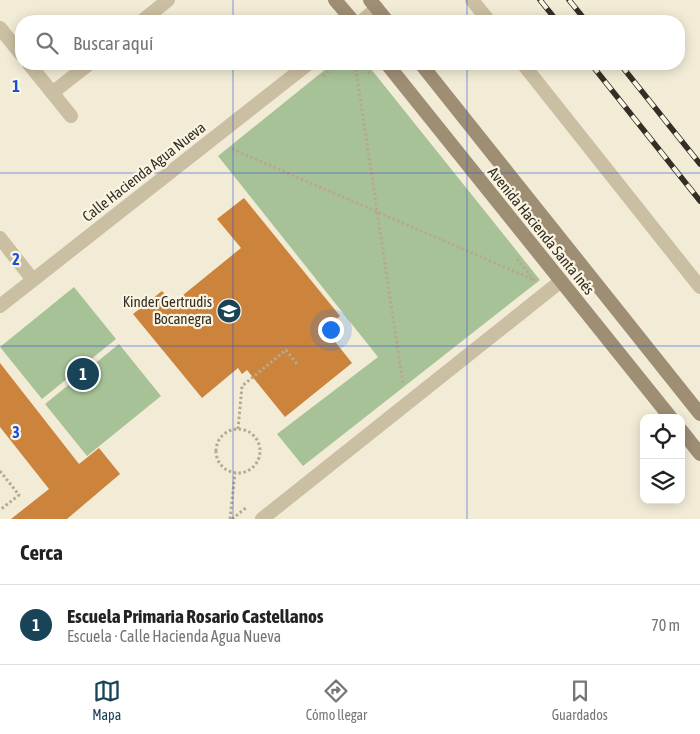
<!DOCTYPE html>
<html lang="es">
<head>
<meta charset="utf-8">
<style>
  :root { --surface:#fff; --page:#f2f2f2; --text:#222; --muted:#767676; --line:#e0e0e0; --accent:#194458 }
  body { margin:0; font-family:"Asap Condensed",sans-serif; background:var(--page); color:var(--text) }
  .controls { position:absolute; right:15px; bottom:15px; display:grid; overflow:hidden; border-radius:10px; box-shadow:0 2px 12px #0003 }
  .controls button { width:45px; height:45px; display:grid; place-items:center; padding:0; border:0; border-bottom:1px solid var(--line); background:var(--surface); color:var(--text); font:25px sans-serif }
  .you { position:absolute; left:330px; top:329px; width:18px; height:18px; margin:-12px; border:4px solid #fff; border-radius:50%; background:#1a73e8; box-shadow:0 0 0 8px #1a73e833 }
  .badge { display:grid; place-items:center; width:32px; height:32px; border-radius:50%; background:var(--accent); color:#fff; font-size:16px; font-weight:700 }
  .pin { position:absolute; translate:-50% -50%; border:2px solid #fff; box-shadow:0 1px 5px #0006 }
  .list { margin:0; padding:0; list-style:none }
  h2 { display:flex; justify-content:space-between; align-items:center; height:65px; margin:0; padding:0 20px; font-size:21px }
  h2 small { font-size:16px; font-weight:400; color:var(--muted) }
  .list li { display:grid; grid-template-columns:32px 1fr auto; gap:15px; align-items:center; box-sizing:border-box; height:80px; padding:0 20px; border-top:1px solid var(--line) }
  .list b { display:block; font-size:19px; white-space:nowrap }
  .list p { margin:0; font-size:16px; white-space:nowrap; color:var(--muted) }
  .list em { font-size:16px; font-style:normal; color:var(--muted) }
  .icon { flex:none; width:28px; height:28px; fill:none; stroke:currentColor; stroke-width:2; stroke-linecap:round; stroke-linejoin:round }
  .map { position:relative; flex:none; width:700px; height:519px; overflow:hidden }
  .search { position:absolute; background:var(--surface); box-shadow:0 2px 12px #0003; left:15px; right:15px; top:15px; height:55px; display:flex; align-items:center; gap:12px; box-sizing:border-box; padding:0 18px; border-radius:20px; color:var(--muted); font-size:19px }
  .sheet { height:145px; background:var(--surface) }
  nav { display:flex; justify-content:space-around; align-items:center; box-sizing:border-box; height:70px; border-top:1px solid var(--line); background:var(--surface); font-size:14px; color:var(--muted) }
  nav a { display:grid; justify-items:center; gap:2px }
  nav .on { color:var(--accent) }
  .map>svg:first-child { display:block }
  .green { fill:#a8c297 }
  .building { fill:#cc833b }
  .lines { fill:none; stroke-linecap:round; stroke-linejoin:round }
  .path { stroke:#b6a98d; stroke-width:3; stroke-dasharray:2.5 2.5; stroke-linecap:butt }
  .minor { stroke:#cbbfa3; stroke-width:14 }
  .tertiary { stroke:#cbbfa3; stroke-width:14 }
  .secondary { stroke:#9e8e74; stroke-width:14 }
  .rail-casing { stroke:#352e25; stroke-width:5.5 }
  .rail { stroke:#faf5e3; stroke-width:4; stroke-dasharray:11; stroke-linecap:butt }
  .grid { fill:none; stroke:#1d4ed8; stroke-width:1; stroke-opacity:0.55 }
  .labels { text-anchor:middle; stroke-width:4.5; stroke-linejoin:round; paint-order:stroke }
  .street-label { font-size:15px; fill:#352e25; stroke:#faf5e3 }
  .poi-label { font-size:15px; fill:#352e25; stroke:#faf5e3; text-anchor:end }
  .grid-label { font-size:16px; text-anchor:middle; font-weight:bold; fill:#1d4ed8; stroke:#faf5e3; stroke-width:4.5; stroke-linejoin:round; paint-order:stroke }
</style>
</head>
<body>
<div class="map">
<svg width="700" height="519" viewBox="0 0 700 519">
  <rect width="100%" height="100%" fill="#f2ecd7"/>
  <!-- green -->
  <path class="green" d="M332,64H367L540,280L303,466L277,434L378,357L218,156Z
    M74,287L116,339L42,399L0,347Z
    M119,344L161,396L87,456L45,404Z"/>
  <!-- building -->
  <path class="building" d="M244,198L340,316L325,329L352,363L285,417L247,370L242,374L238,368L202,398L133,314L162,291L172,304L241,248L217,219Z
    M0,363L79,464L99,448L120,474L67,519H11L49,489L0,427Z"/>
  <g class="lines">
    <!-- path -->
    <path class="path" d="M355,64L403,384
      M362,64L370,74
      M323,76L338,64
      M232,149L532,279
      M517,259L534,280L532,281
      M238,429L242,386L286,350L297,364
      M216 451a22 22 0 1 1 44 0a22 22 0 1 1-44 0Z
      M0,471L19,495L0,510
      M230,519L235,473
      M232,519L247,507"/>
    <!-- minor -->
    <path class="minor" d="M472,0L489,21
      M142,21L168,0
      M0,28L21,54
      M29,64L71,116
      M523,64L700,287
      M52,93L89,64
      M0,238L33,280
      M262,519L561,281"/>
    <!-- tertiary -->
    <path class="tertiary" d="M362,21L377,8
      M0,306L308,64"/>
    <!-- secondary -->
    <path class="secondary" d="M335,0L353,21
      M370,0L387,21
      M387,64L671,418
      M421,64L700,414
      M681,430L700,454"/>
    <defs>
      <path id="rail" d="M540,0L557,21
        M569,0L586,21
        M591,64L700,201
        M620,64L700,164"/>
    </defs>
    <!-- rail casing -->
    <use href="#rail" class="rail-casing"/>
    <!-- rail -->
    <use href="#rail" class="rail"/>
  </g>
  <!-- grid -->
  <path class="grid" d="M233,0V21M467,0V21M233,64V519M467,64V519M0,173H700M0,346H700"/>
  <!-- icons -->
  <defs>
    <symbol id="school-disc" viewBox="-11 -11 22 22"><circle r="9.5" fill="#194458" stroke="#faf5e3"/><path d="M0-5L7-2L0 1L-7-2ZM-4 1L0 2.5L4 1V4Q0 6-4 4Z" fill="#fff"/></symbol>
  </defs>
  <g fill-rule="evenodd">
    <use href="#school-disc" x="215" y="297" width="28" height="28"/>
  </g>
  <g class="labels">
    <!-- street labels -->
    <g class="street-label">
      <text transform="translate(144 172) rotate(-38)" y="5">Calle Hacienda Agua Nueva</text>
      <text transform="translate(541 231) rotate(51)" y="5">Avenida Hacienda Santa Inés</text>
    </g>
    <!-- poi labels -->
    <g class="poi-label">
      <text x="212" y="307">Kinder Gertrudis<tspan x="212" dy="17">Bocanegra</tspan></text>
    </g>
  </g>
  <g class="grid-label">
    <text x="16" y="92">1</text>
    <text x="16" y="265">2</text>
    <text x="16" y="438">3</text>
  </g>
</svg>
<div class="controls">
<button><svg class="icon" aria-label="locate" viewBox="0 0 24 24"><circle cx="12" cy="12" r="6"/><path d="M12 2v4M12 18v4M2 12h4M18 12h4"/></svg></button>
<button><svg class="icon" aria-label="layers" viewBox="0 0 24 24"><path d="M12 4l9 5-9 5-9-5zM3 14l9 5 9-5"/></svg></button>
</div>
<div class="you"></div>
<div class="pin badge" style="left:83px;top:374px">1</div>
<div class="search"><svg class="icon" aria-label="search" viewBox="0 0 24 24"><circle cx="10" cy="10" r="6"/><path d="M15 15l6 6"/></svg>Buscar aquí</div>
</div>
<section class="sheet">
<h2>Cerca<small></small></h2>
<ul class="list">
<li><span class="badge">1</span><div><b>Escuela Primaria Rosario Castellanos</b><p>Escuela · Calle Hacienda Agua Nueva</p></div><em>70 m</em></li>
</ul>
</section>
<nav>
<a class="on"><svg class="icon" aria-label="map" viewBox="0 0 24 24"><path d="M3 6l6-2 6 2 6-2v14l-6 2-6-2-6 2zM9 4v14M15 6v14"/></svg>Mapa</a>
<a><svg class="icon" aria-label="directions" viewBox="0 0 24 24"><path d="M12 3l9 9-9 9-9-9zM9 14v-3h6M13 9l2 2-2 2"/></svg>Cómo llegar</a>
<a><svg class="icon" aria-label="saved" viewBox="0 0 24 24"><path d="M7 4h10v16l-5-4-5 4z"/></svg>Guardados</a>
</nav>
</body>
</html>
